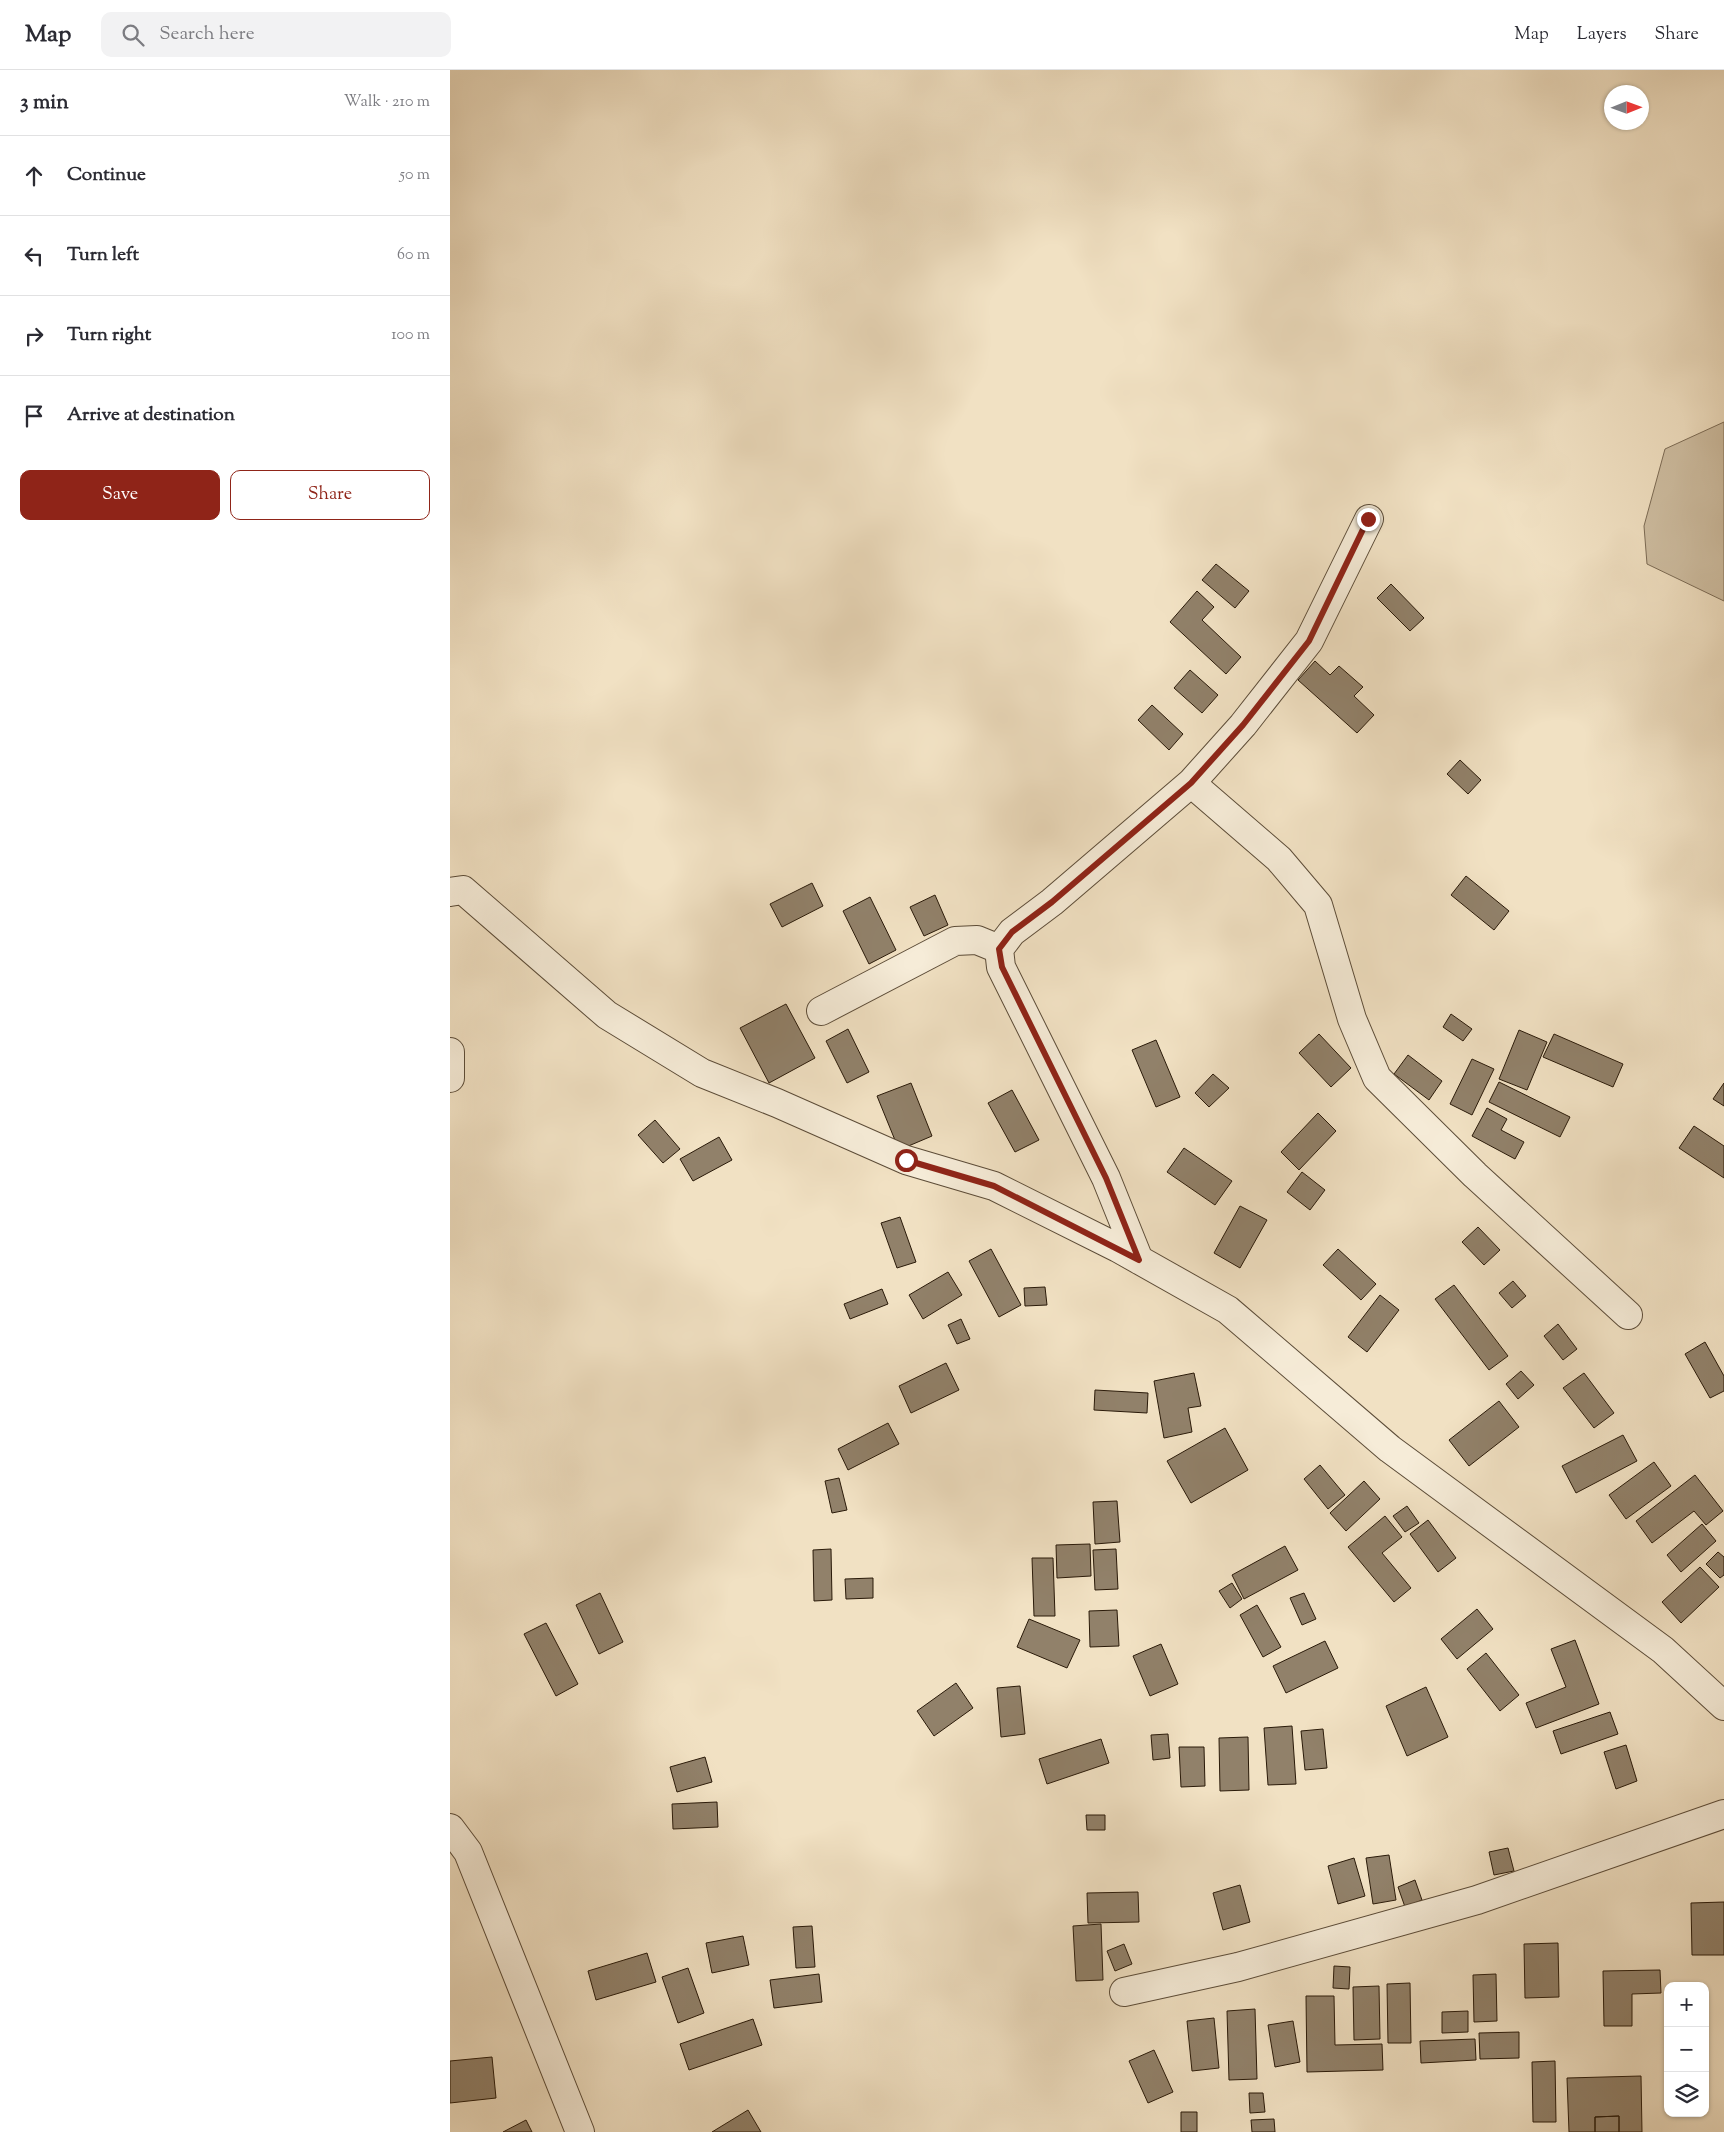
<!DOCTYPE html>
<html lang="en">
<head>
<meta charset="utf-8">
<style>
  :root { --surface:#fff; --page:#f2f2f3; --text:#2b2b33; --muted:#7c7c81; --line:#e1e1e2; --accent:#8f2418 }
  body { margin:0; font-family:"Sorts Mill Goudy",serif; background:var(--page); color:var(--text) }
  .controls { position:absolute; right:15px; bottom:15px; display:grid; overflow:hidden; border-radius:10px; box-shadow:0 1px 4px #0004 }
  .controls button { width:45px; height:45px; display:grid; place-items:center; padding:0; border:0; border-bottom:1px solid var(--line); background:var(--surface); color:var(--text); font:25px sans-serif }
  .compass { position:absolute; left:1154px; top:15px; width:45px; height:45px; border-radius:50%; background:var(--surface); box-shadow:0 1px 4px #0004; rotate:89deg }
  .stop { position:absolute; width:15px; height:15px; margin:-11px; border:4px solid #8f2418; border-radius:50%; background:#fff }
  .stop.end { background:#8f2418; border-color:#fff; box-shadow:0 1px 5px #0008 }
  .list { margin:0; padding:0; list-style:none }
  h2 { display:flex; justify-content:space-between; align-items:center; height:65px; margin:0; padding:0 20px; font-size:21px }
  h2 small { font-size:16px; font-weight:400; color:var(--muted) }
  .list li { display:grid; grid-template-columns:32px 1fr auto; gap:15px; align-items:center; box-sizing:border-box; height:80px; padding:0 20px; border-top:1px solid var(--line) }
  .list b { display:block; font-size:19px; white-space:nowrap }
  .list em { font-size:16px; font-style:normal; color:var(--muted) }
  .actions { display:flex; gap:10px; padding:15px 20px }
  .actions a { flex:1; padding:11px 0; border:1px solid var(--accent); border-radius:10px; text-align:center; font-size:18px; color:var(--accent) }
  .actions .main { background:var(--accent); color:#fff }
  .icon { flex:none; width:28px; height:28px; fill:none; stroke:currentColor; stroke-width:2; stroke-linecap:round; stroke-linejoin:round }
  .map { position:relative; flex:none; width:1274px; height:2062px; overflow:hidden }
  header { display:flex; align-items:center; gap:30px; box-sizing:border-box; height:70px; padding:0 25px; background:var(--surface); border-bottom:1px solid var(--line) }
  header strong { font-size:24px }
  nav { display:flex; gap:28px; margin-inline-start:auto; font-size:18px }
  .search { width:350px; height:45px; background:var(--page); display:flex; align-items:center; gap:12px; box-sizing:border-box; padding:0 18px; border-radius:10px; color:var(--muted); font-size:19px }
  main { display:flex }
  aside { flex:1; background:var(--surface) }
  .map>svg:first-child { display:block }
  .green { fill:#cfbfa3; stroke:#7c6c56 }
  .building { fill:#91816a; stroke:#2a1a09 }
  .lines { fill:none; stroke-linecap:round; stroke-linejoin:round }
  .minor-casing { stroke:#5c4c38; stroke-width:30 }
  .minor { stroke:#f6ecd8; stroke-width:28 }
  .route { stroke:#8f2418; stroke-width:6 }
</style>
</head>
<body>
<header>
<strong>Map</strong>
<div class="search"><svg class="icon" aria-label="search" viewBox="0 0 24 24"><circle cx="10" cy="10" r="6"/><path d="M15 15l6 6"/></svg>Search here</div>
<nav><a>Map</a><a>Layers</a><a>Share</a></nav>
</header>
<main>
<aside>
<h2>3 min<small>Walk · 210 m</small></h2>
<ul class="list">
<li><svg class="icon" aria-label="ahead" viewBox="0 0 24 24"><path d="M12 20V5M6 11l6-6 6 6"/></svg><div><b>Continue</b></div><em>50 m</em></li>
<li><svg class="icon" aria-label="left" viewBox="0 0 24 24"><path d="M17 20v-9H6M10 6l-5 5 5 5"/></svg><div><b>Turn left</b></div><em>60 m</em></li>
<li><svg class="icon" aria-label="right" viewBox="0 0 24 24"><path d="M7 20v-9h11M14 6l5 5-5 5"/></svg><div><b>Turn right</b></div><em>100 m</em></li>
<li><svg class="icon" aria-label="arrive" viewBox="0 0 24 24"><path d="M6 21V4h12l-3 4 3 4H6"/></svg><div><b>Arrive at destination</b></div></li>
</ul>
<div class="actions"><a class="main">Save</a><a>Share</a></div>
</aside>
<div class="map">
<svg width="1274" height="2062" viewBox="0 0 1274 2062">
  <rect width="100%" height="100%" fill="#f1e1c3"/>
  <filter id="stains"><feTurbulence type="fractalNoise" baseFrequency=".004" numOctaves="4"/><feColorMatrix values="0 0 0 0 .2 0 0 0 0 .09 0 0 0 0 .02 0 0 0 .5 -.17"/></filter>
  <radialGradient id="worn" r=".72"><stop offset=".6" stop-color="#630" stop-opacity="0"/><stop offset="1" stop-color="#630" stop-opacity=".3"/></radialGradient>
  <!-- green -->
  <path class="green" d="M1274,352V531L1197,494L1194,456L1215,379Z"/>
  <!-- building -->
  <path class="building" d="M766,494L799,521L785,538L752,510Z
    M941,514L974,548L960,561L927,528Z
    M747,521L764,537L752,550L791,587L776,604L720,552Z
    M865,591L880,605L889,596L913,617L904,626L924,645L907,663L848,610Z
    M740,600L768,625L752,643L724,618Z
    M702,635L733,664L719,680L688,650Z
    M1010,690L1031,710L1018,724L997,704Z
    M1016,806L1059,841L1044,860L1001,825Z
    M362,813L373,836L332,857L320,834Z
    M485,825L498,855L474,866L460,837Z
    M420,827L446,880L419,894L393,841Z
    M336,934L365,988L319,1013L290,958Z
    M1001,944L1022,959L1013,971L993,957Z
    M398,959L419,1002L397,1013L376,971Z
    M1069,960L1097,972L1077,1020L1049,1009Z
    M869,964L901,998L881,1017L849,983Z
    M1104,964L1173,994L1163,1017L1093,987Z
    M706,970L730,1027L706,1037L682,980Z
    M958,985L992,1011L979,1030L944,1004Z
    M1022,989L1044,999L1022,1045L1000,1034Z
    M763,1004L779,1018L759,1037L745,1023Z
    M1049,1012L1120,1047L1110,1067L1039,1032Z
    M461,1013L482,1066L449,1080L427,1026Z
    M1274,1013V1036L1263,1029Z
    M562,1020L589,1070L565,1082L538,1033Z
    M1037,1038L1057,1049L1051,1060L1074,1072L1065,1089L1022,1066Z
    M868,1043L886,1061L849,1100L831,1082Z
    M205,1050L230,1079L213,1093L188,1065Z
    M1244,1056L1274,1076V1108L1229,1078Z
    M269,1067L282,1090L243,1111L230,1089Z
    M734,1078L782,1111L765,1135L717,1102Z
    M852,1102L875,1120L860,1140L837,1122Z
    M790,1136L817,1150L790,1198L764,1183Z
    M450,1147L466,1192L447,1198L431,1153Z
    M1028,1157L1050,1180L1034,1195L1012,1172Z
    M541,1179L571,1235L549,1247L519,1191Z
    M888,1179L926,1214L911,1230L873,1195Z
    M498,1202L512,1225L473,1249L459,1225Z
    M1063,1211L1076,1226L1062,1238L1049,1223Z
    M1004,1215L1058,1286L1039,1300L985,1229Z
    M595,1217L597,1235L575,1236L574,1218Z
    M432,1219L438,1234L400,1249L394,1234Z
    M930,1225L949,1240L917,1282L898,1267Z
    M511,1249L520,1269L507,1274L498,1255Z
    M1108,1254L1127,1279L1113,1290L1094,1266Z
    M1255,1272L1274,1306V1321L1260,1328L1235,1284Z
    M496,1293L509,1320L461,1343L449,1316Z
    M1071,1301L1084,1315L1068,1329L1056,1314Z
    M744,1303L751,1336L738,1338L742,1362L714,1368L704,1311Z
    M1134,1303L1164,1343L1144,1358L1113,1318Z
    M645,1320L698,1323L697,1343L644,1340Z
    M1049,1331L1069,1357L1019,1396L999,1370Z
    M438,1353L449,1374L398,1400L388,1379Z
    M775,1358L798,1400L741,1433L717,1391Z
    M1173,1365L1187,1391L1126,1423L1112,1396Z
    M1204,1392L1221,1416L1176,1449L1159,1425Z
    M870,1395L895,1425L878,1439L854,1409Z
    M1245,1405L1273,1441L1256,1455L1244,1441L1202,1473L1186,1451Z
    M389,1408L397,1440L382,1443L375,1411Z
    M914,1411L930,1429L896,1461L880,1443Z
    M667,1431L670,1472L645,1474L643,1432Z
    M957,1436L969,1453L955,1462L943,1446Z
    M935,1446L952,1467L932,1483L961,1518L944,1532L898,1477Z
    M978,1450L1006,1488L988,1502L960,1464Z
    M1252,1454L1266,1471L1231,1502L1217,1485Z
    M640,1474L641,1506L607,1508L606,1475Z
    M835,1476L848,1500L794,1529L782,1505Z
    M381,1479L382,1530L364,1531L363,1480Z
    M666,1479L668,1519L645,1520L643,1480Z
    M1268,1482L1274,1487V1505L1270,1508L1256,1494Z
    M582,1488H603L605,1546H584Z
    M1250,1497L1269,1517L1231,1553L1212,1532Z
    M423,1508V1528L396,1529L395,1509Z
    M782,1513L792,1529L780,1538L769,1521Z
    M150,1523L173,1572L149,1584L126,1535Z
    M854,1523L866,1549L852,1555L840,1528Z
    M807,1535L831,1577L813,1587L790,1545Z
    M1027,1539L1043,1559L1007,1589L991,1569Z
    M667,1540L669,1576L640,1577L639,1541Z
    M579,1549L630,1570L617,1598L567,1577Z
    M96,1553L128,1614L106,1626L74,1564Z
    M1125,1570L1149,1634L1086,1658L1076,1633L1116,1617L1101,1579Z
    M875,1571L888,1598L836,1623L823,1596Z
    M711,1574L728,1614L700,1626L683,1586Z
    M1036,1583L1069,1625L1050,1641L1017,1599Z
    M506,1613L523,1638L484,1666L467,1641Z
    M570,1616L575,1664L551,1667L547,1618Z
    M976,1617L998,1667L957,1686L936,1636Z
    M1160,1642L1168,1664L1111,1684L1103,1661Z
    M842,1656L846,1714L818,1715L814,1658Z
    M873,1659L877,1698L855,1700L851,1661Z
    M718,1664L720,1688L703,1690L701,1665Z
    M798,1667L799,1720L770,1721L769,1668Z
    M651,1669L659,1693L597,1714L589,1689Z
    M1176,1675L1187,1711L1166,1719L1154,1682Z
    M729,1677H754L755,1716L731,1717Z
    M255,1687L262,1712L227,1722L220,1697Z
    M267,1732L268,1757L223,1759L222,1734Z
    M636,1745H655V1760H637Z
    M1058,1778L1064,1801L1044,1805L1039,1782Z
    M939,1785L946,1830L923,1834L916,1788Z
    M904,1788L915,1826L888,1834L878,1796Z
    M965,1810L972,1830L955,1837L948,1817Z
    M790,1815L800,1852L773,1860L763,1823Z
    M688,1822L689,1852L638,1853L637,1823Z
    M1274,1832V1885H1242L1241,1833Z
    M651,1854L653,1910L626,1911L623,1856Z
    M362,1856L365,1897L346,1898L343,1857Z
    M293,1866L299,1895L262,1903L256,1873Z
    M1108,1873L1109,1927L1075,1928L1074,1874Z
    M674,1874L682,1894L665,1901L657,1881Z
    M197,1883L206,1912L146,1930L138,1901Z
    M884,1896L900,1897L899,1919L883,1918Z
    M238,1898L254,1943L228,1953L212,1907Z
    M1210,1900L1211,1923L1182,1924V1956H1154L1153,1901Z
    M369,1904L372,1932L324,1938L320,1910Z
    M1046,1904L1047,1951L1024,1952L1023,1905Z
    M960,1913L961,1973H938L937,1914Z
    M929,1916L930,1969L904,1970L903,1917Z
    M856,1926H884L885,1975L932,1974L933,2000L857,2002Z
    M805,1939L807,2009L779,2010L777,1941Z
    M1018,1941V1962L992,1963V1942Z
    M764,1948L769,1998L742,2001L737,1951Z
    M303,1949L312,1975L239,2000L230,1974Z
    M843,1951L850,1992L825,1997L818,1955Z
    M1069,1962V1988L1030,1989L1029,1963Z
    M1025,1969L1026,1990L971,1993L970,1971Z
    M704,1980L723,2022L698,2033L679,1991Z
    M42,1987L46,2028L0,2033V1991Z
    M1105,1991L1106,2052H1083L1082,1992Z
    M1191,2006L1192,2062H1169V2046L1145,2047V2062H1119L1117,2008Z
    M799,2023H813L815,2042L800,2043Z
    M298,2040L311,2062H262Z
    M731,2042H747V2062H731Z
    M1169,2046V2062H1145V2047Z
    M824,2049L825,2062H802L801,2050Z
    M76,2050L82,2062H53Z"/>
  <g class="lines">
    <defs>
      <path id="minor" d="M741,713L829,789L868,835L902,949L927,1008L1025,1105L1178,1245
        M0,822L13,820L157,945L252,1003L327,1033L456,1090L544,1116L668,1178L778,1240L940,1379L1213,1580L1274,1636
        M371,941L505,871L527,870L549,879
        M0,982V1008
        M689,1190L656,1108L551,897L549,879L562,862L602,832L741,713L793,655L859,571L919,449
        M0,1758L18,1782L130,2062
        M674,1922L788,1897L1027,1830L1274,1744"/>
    </defs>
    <!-- minor casing -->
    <use href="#minor" class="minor-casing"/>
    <!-- minor -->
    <use href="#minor" class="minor"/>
  </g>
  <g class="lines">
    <!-- route -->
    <path class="route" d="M456,1090L544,1116L689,1190L656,1108L552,897L549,879L562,862L602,832L741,713L793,655L859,571L918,449"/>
  </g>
  <rect width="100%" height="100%" filter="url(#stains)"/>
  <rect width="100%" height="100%" fill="url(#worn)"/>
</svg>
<div class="controls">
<button>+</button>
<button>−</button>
<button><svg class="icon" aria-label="layers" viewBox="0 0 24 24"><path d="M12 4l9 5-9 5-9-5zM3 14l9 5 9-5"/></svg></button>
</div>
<svg class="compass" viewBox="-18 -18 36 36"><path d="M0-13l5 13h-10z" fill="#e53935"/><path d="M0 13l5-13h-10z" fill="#7c7c81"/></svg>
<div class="stop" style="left:456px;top:1090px"></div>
<div class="stop end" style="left:918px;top:449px"></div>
</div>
</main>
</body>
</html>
